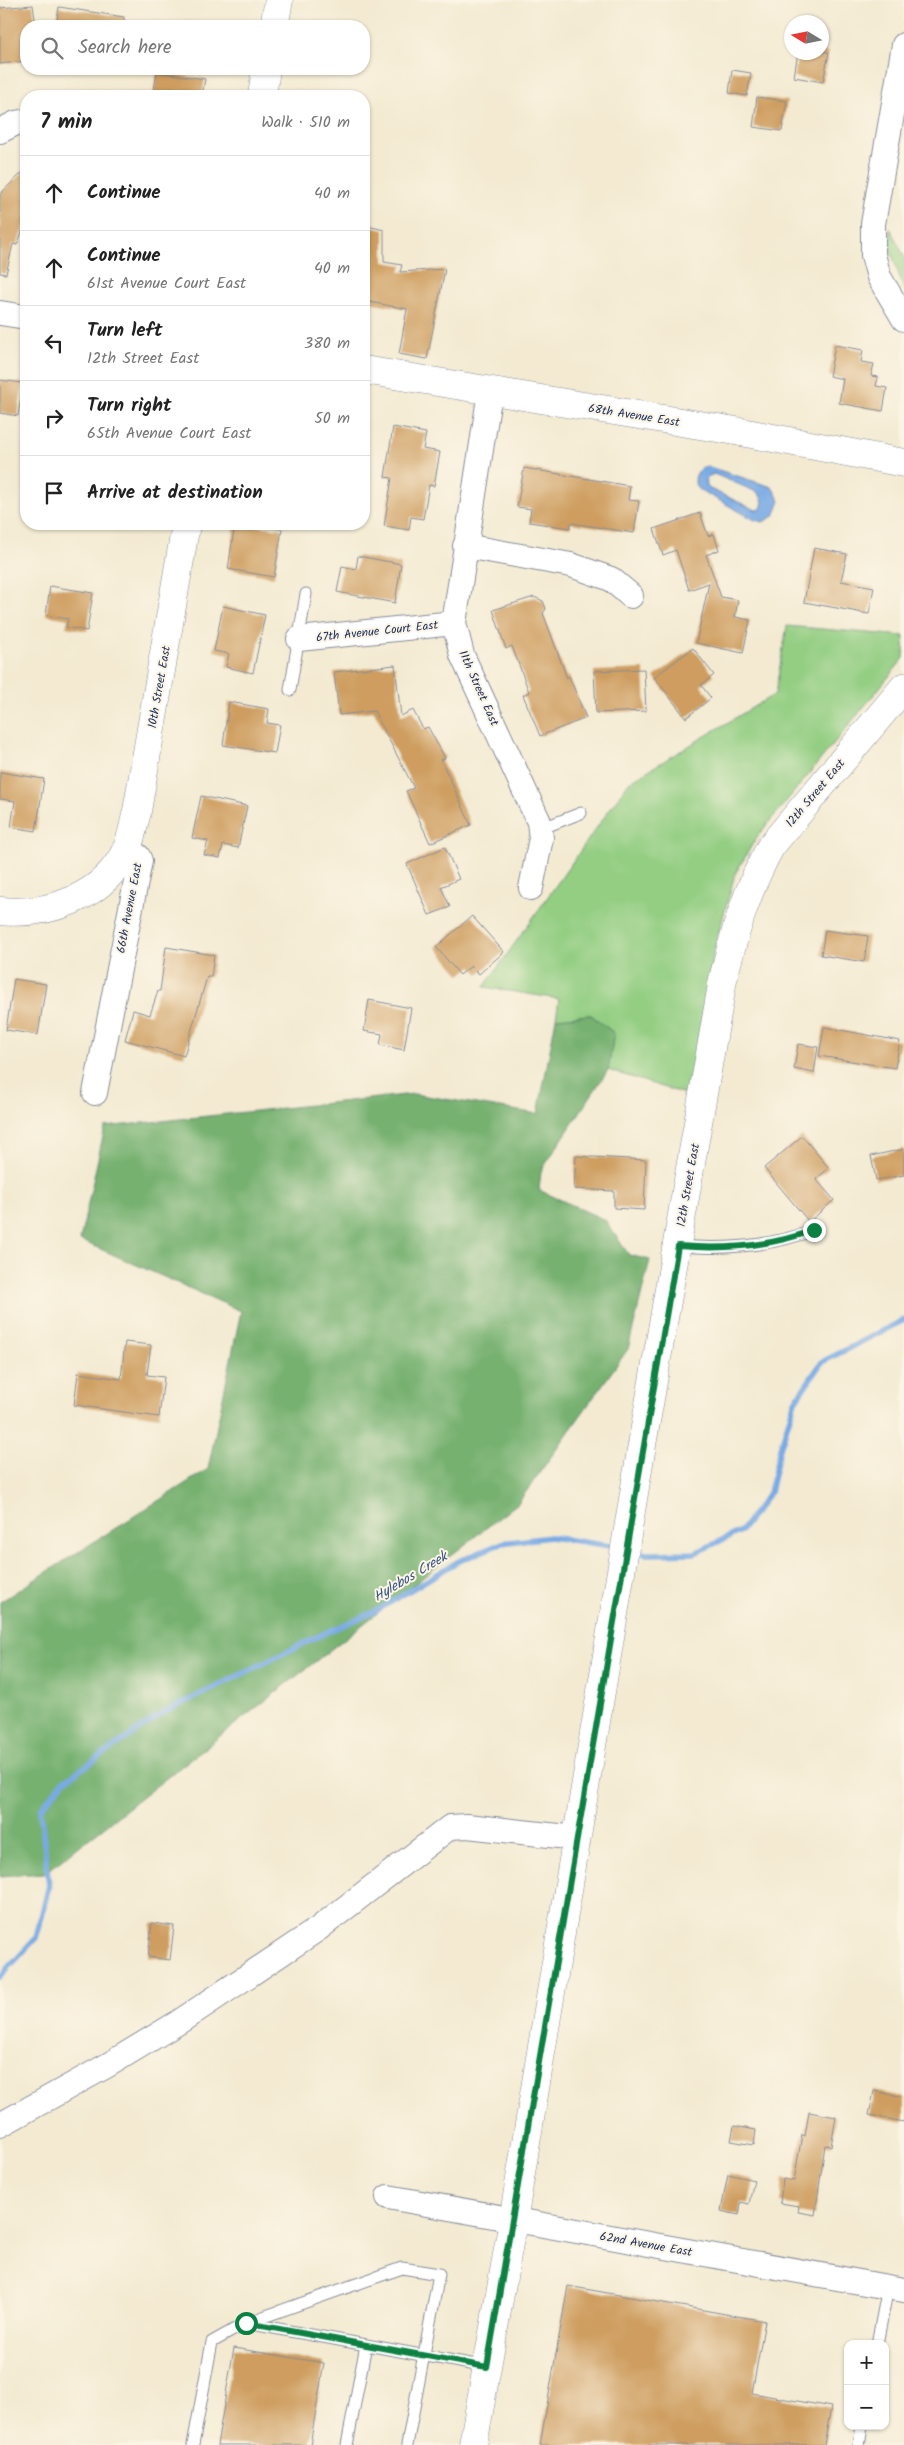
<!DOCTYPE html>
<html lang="en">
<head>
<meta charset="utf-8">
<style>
  :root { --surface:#fff; --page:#f2f2f2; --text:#222; --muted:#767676; --line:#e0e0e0 }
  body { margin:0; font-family:Kalam,sans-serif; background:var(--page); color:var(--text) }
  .controls { position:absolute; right:15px; bottom:15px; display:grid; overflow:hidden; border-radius:10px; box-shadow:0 1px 4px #0004 }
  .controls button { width:45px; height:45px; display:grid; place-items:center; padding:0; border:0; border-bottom:1px solid var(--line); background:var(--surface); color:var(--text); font:25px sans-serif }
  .compass { position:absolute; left:784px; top:15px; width:45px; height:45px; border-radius:50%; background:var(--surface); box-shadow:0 1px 4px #0004; rotate:280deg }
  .stop { position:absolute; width:15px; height:15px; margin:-11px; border:4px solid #0b8043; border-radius:50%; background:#fff }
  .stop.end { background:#0b8043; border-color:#fff; box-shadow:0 1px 5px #0008 }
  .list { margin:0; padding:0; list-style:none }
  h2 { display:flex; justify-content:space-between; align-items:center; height:65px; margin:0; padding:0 20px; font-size:21px }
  h2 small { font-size:16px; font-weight:400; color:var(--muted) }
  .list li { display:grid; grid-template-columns:32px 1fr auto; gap:15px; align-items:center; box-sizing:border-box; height:75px; padding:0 20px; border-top:1px solid var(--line) }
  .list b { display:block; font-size:19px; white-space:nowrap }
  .list p { margin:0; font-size:16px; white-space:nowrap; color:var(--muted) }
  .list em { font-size:16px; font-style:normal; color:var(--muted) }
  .icon { flex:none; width:28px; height:28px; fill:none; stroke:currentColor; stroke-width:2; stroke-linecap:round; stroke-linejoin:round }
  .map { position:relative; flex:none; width:904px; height:2445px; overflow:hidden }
  .search { position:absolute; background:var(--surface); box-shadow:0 1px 4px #0004; left:20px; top:20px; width:350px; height:55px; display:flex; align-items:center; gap:12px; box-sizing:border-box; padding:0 18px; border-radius:20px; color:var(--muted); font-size:19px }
  .panel { position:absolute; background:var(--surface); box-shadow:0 1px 4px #0004; left:20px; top:90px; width:350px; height:440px; border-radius:20px }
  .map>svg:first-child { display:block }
  .green { fill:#93ce82; stroke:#577e70 }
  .forest { fill:#76b170; stroke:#487067 }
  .water { fill:#79aae4; stroke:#4a6ca1; fill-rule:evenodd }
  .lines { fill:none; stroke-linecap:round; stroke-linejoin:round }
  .stream { stroke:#79aae4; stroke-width:5.5 }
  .building { fill:#ce9d5f }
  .service-casing { stroke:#878c98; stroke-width:13 }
  .minor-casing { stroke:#878c98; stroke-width:26 }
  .tertiary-casing { stroke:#878c98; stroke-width:29 }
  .service { stroke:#fff; stroke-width:11 }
  .minor { stroke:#fff; stroke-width:24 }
  .tertiary { stroke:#fff; stroke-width:28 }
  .route { stroke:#0b8043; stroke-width:6 }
  .labels { text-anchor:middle; stroke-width:4; stroke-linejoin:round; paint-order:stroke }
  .street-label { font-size:12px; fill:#1b2f5e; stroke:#fcf5e5 }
  .water-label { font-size:14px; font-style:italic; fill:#375486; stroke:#fcf5e5 }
</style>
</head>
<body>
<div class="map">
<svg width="904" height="2445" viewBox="0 0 904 2445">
  <rect width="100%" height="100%" fill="#fcf5e5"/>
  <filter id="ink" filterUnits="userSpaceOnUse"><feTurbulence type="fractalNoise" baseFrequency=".02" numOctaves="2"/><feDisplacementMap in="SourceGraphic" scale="10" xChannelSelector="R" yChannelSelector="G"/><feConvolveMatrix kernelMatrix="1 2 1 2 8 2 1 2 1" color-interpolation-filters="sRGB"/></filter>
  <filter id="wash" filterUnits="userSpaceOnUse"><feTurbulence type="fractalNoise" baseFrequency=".0096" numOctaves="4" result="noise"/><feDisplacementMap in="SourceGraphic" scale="20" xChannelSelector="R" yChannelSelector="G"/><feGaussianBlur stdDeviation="1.12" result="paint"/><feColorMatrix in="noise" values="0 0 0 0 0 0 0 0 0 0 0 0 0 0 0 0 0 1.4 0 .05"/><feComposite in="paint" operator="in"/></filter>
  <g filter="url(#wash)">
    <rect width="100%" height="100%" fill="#f3ead1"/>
    <!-- green -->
    <path class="green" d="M890,228L904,256V290L890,248Z
      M787,626L904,636V658L756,838L735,874L714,950L688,1095L608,1070L614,1033L591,1015L556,1018L559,999L484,987L629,782L775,694Z"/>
    <!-- forest -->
    <path class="forest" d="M591,1015L614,1033L608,1070L541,1171L539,1190L605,1220L629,1255L650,1260L628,1349L518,1503L45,1873L0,1876V1602L208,1469L241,1311L80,1240L105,1127L414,1094L538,1114L556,1018Z"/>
    <!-- water -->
    <path class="water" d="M706,466L772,487L780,501L774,516L763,522L755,520L702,491L696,487C693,477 697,470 706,466ZM714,474L759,493L763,502L761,509L756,510L708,488L705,481L707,477Z"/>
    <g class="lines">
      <!-- stream -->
      <path class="stream" d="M631,1550L647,1554L695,1553L741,1531L770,1492L780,1448L795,1401L822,1362L904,1320
        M0,1977L36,1938L49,1885L40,1809L64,1781L165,1712L325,1633L376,1611L457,1562L502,1543L550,1537L617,1547"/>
    </g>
    <g id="blocks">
      <!-- building -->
      <path class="building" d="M33,5L36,26H26V61L0,64V8Z
        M59,7L124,17V26H56Z
        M798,52H829L823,82L794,77Z
        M732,70L751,73L747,96L729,93Z
        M157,72L205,79L202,96H153Z
        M757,97L787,101L782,131L753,127Z
        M26,169V222L17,245L13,244L6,274L0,273V194Z
        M364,225L384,230V262L402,265L400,272L445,269L427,359L399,354L407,309L364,301Z
        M835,345L863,350L861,362L874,364L871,376L878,377L876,386L887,388L883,411L839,403L843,379L829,376Z
        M0,380L23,383L18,416L0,413Z
        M393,427L426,433L423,449L440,452L434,486L429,485L423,519L411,517L409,530L384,526L392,478L385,477Z
        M524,468L630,486L628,500L639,501L634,533L571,523L570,528L529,522L531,509L517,507Z
        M700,513L708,536L714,534L719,550L706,555L721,597L738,600L735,617L750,620L743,653L696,643L709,583L689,590L676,550L663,555L654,529Z
        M235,524L282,529L274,577L228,569Z
        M814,548L847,554L841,581L874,587L869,614L804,602Z
        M358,556L401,564L395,603L337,592L342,566L356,569Z
        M50,586L93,593L87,631L66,627L68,619L46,615Z
        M534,597L543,601L546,609L543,613L567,678L569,676L586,718L540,736L523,695L529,692L512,646L506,649L493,610Z
        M223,606L265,615L253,673L226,667L229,654L214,651Z
        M693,648L714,675L701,685L711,698L686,718L654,677Z
        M395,665L401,716L413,710L423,729L428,727L445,758L441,760L471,825L430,843L406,791L414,788L374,711L339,715L334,672Z
        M644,669L646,711L596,713L594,671Z
        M229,702L269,709L267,723L280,725L275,753L223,745Z
        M0,772L44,779L36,831L11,827L15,801L0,799Z
        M201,796L247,806L238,848L223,845L220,858L204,855L208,841L192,838Z
        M445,847L459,879L441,887L450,907L429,915L407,864Z
        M472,916L504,952L479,974L471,966L460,975L436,947Z
        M825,930L868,936L864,962L821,955Z
        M166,947L214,955L211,977H207L184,1056L125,1040L133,1010L150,1015L158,991H160Z
        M14,979L46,984L38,1035L6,1030Z
        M369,1000L411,1008L404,1050L380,1045L382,1034L364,1031Z
        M824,1027L900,1041L895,1068L819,1056Z
        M798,1044L818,1047L814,1073L794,1069Z
        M802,1136L829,1168L816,1179L834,1200L809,1222L764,1168Z
        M904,1149V1175L876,1180L871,1156Z
        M576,1156L646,1160L644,1210L614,1208V1191L574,1189Z
        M125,1342L151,1345L147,1375L164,1377L159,1417L74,1405L78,1373L121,1379Z
        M152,1923L174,1926L170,1960L148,1957Z
        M874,2091L904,2097V2122L869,2115Z
        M809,2112L836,2117L831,2146L825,2145L815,2215L798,2212L799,2206L780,2203L783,2179L794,2181L802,2135L805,2136Z
        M734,2126L756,2130L754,2145L731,2141Z
        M728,2174L754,2180L749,2204L741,2202L739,2215L721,2211Z
        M568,2286L765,2321L752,2393L831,2407L824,2445H540Z
        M234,2348L324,2363L310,2445H217Z"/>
    </g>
  </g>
  <g filter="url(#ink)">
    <use href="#blocks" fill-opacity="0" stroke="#878c98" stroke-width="1"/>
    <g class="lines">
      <defs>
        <path id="service" d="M290,690L306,594
          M540,829L581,813
          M678,1246C725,1250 769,1247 814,1230
          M877,2344L888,2287
          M193,2445L212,2342L246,2323
          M347,2445L366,2345
          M407,2445L439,2274L402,2268L246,2323L487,2367
          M859,2445L862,2426"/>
        <path id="minor" d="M904,45L873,224V255L879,277L904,319
          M0,131L16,123L26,121
          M0,313L26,317
          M490,392L454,623L462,655L539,822L541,838L531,888
          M465,546L571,565L611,579L631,596
          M299,639L454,623
          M95,1093L140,861L138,856L126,849
          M0,2125L108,2065L179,2022L318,1929L450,1827L467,1826L577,1838
          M388,2197L904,2290"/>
        <path id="tertiary" d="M274,26L279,0
          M262,96L266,69
          M364,370L736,431L904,463
          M0,911C49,916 105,897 127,848C132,836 134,823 137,811L186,524
          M473,2445L513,2221L643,1439L723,979C735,931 747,889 771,846L904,687"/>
      </defs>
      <!-- service casing -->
      <use href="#service" class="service-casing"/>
      <!-- minor casing -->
      <use href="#minor" class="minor-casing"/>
      <!-- tertiary casing -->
      <use href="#tertiary" class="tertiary-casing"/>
      <!-- service -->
      <use href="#service" class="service"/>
      <!-- minor -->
      <use href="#minor" class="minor"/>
      <!-- tertiary -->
      <use href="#tertiary" class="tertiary"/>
    </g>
  </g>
  <g class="lines" filter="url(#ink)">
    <!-- route -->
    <path class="route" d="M246,2323L487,2367L678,1246C725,1250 769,1247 814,1230"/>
  </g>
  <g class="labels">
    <!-- street labels -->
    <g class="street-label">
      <text transform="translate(634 415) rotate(9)" y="4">68th Avenue East</text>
      <text transform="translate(377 631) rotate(-6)" y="4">67th Avenue Court East</text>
      <text transform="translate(159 687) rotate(-80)" y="4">10th Street East</text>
      <text transform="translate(479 688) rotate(66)" y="4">11th Street East</text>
      <text transform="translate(815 793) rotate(-50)" y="4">12th Street East</text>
      <text transform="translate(129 908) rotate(-79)" y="4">66th Avenue East</text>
      <text transform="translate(688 1185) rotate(-80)" y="4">12th Street East</text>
      <text transform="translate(646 2244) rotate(10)" y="4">62nd Avenue East</text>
    </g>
    <!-- water labels -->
    <g class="water-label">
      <text transform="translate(410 1576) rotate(-31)" y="5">Hylebos Creek</text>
    </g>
  </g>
</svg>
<div class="controls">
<button>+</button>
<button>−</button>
</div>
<svg class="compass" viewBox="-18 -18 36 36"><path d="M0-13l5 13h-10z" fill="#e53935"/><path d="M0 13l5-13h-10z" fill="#767676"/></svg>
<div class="stop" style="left:246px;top:2323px"></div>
<div class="stop end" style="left:814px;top:1230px"></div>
<div class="search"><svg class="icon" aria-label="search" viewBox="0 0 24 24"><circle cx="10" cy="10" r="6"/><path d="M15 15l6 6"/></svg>Search here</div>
<section class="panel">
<h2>7 min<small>Walk · 510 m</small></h2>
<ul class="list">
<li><svg class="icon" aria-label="ahead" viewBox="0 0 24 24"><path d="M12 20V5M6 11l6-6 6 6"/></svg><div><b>Continue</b></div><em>40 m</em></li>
<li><svg class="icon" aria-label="ahead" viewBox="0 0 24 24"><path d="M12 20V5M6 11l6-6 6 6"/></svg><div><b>Continue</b><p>61st Avenue Court East</p></div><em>40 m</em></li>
<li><svg class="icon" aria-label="left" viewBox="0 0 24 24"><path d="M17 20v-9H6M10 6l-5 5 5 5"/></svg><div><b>Turn left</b><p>12th Street East</p></div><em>380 m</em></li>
<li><svg class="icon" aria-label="right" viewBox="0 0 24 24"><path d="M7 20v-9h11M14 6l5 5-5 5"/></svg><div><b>Turn right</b><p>65th Avenue Court East</p></div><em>50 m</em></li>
<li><svg class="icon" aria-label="arrive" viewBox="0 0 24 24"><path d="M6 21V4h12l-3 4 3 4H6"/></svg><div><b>Arrive at destination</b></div></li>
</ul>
</section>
</div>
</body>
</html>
